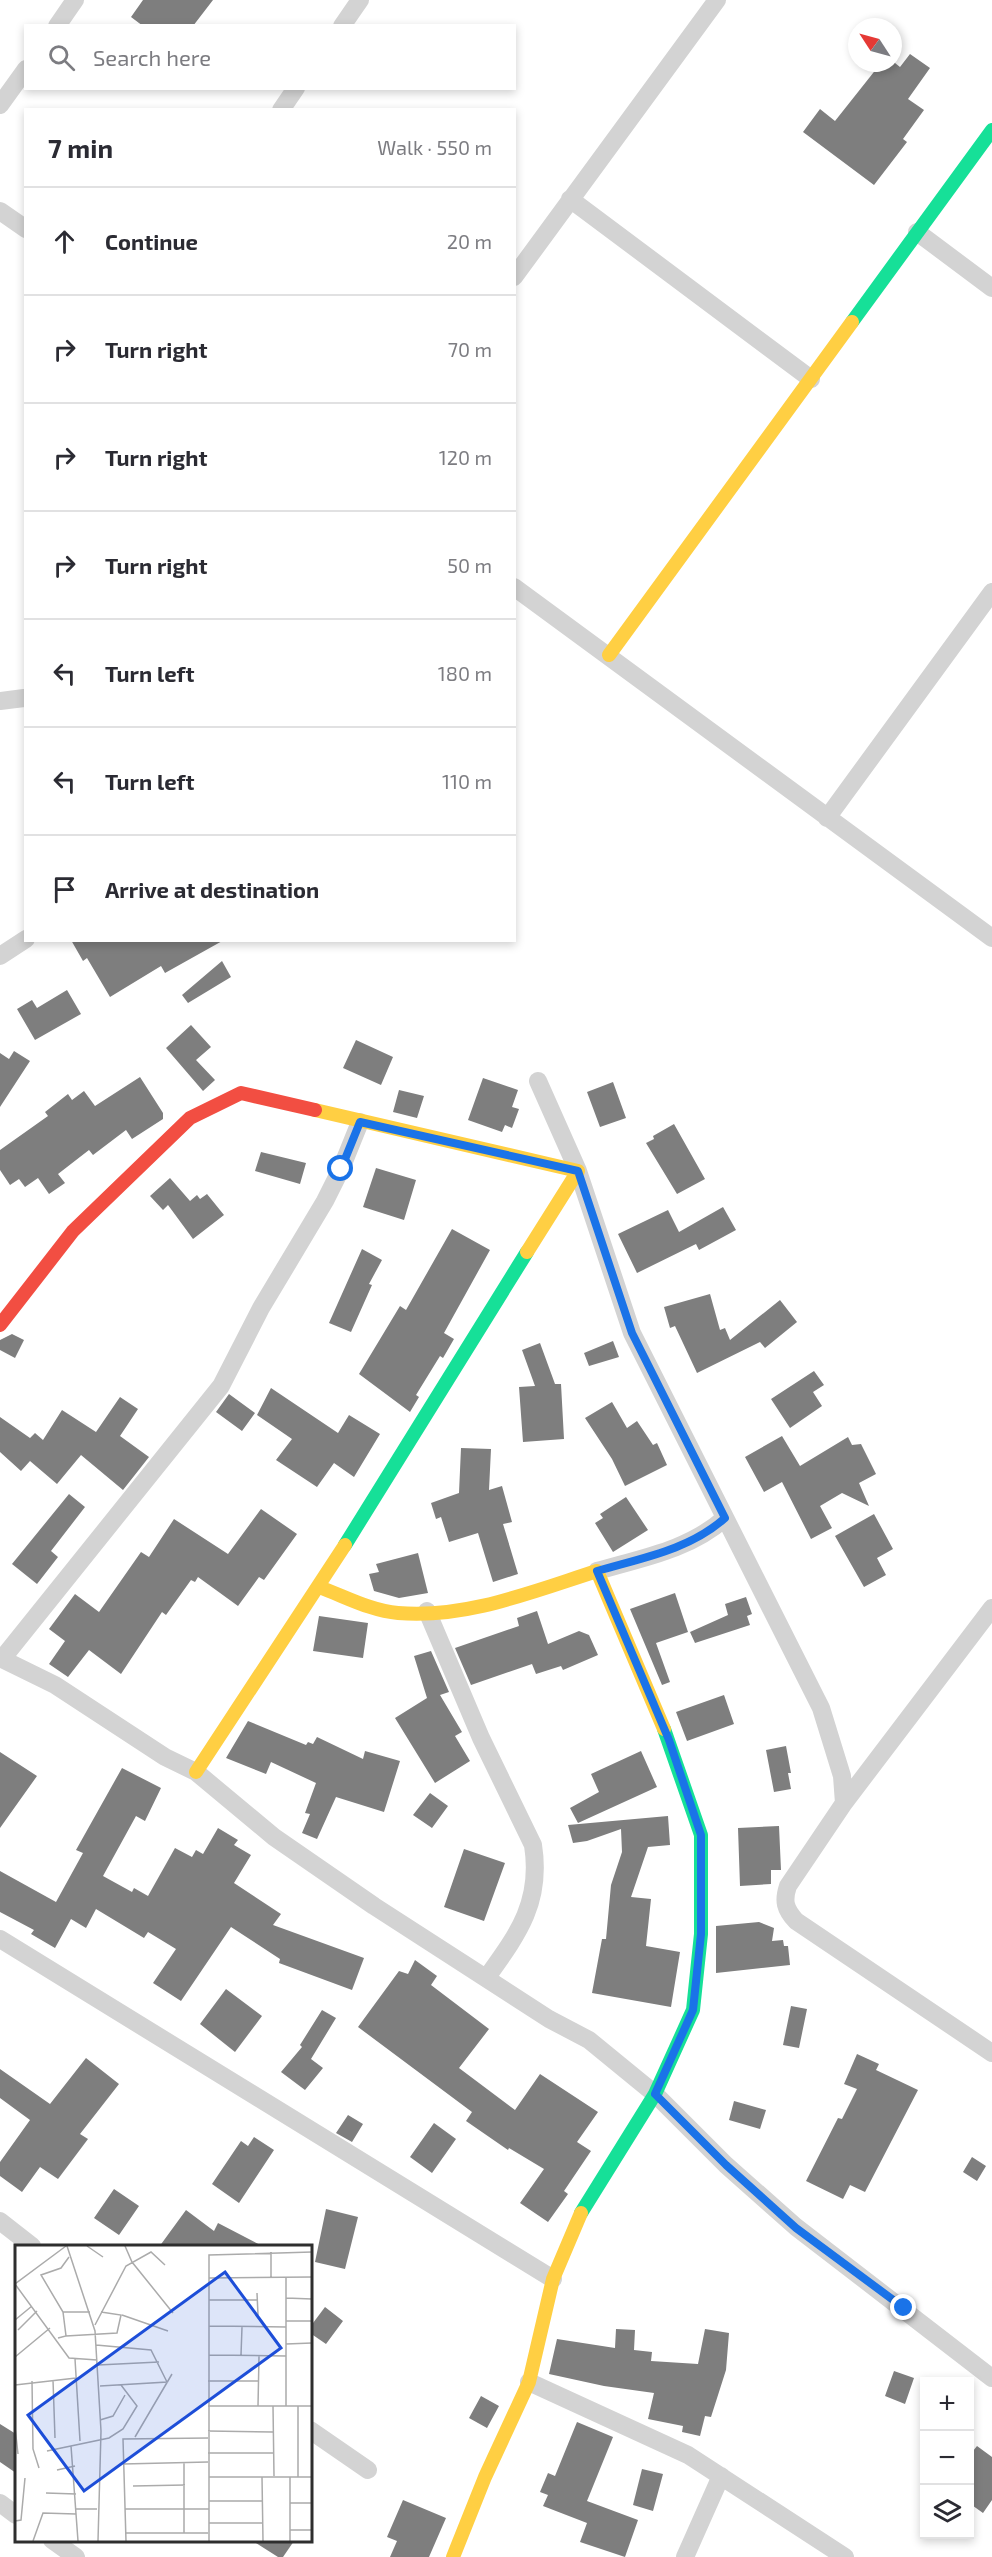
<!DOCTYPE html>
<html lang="en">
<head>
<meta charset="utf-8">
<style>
  :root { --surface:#fff; --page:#f2f2f3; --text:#2b2b33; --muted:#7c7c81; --line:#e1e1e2 }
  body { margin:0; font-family:"Exo 2",sans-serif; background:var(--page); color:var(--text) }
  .controls { position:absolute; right:18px; bottom:18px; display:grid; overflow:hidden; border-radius:0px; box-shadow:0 3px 9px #0003 }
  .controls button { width:54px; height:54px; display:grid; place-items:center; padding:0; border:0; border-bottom:2px solid var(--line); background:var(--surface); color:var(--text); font:30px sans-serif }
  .compass { position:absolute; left:848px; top:18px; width:54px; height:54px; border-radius:50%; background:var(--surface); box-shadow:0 3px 9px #0003; rotate:306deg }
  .stop { position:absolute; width:18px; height:18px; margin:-14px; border:4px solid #1a73e8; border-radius:50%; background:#fff }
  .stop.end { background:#1a73e8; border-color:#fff; box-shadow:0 2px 6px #0008 }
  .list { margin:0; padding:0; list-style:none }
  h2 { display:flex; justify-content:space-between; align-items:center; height:78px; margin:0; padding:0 24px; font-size:26px }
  h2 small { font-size:20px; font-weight:400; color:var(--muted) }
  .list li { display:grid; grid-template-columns:39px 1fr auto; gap:18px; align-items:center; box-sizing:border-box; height:108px; padding:0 24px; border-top:2px solid var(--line) }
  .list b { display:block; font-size:22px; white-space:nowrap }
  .list em { font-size:20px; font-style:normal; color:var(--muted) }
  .icon { flex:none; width:33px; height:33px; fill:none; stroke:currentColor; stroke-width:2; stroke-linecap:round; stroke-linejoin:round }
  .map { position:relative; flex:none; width:992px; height:2557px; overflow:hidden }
  .search { position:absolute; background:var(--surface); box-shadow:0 3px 9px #0003; left:24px; top:24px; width:492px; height:66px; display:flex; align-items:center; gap:15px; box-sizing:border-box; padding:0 21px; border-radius:0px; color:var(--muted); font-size:22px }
  .panel { position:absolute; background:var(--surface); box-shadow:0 3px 9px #0003; left:24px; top:108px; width:492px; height:834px; border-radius:0px }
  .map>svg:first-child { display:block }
  .building { fill:#7e7e7e }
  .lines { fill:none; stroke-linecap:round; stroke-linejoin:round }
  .street { stroke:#d3d3d3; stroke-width:18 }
  .fast { stroke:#16e098; stroke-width:14 }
  .slow { stroke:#ffcf43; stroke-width:14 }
  .jam { stroke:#f24e42; stroke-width:14 }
  .route { stroke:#1a73e8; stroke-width:8 }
  .inset-road { fill:none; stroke:#ababab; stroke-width:1.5 }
  .view { fill:#1d4ed8; fill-opacity:0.15; stroke:#1d4ed8; stroke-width:3 }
  .inset-edge { fill:none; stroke:#2e2e2e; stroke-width:3 }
</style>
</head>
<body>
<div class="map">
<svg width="992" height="2557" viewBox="0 0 992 2557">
  <rect width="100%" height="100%" fill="#fff"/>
  <!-- building -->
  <path class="building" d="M143,0H213L193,26H143L131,17Z
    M910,54L930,68L908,99L924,110L903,139L907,142L874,185L803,132L820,109L835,121L881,63H895L900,67Z
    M71,940H224L165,973L161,966L110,997L87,958L83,961Z
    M222,961L231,977L188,1003L182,995Z
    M67,990L81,1014L35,1040L17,1009L32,1000L37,1008Z
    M191,1025L211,1047L196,1060L215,1080L203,1091L166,1048Z
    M356,1040L393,1057L381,1085L343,1068Z
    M14,1051L30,1061L0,1107V1053L9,1059Z
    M140,1077L163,1113V1119L132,1139L126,1130L93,1155L89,1150L58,1174L65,1183L49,1194L38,1178L25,1187L19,1179L10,1185L0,1170V1150L48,1116L45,1112L68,1094L72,1100L84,1091L95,1106Z
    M483,1078L518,1090L512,1107L519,1109L512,1128L505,1125L502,1132L468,1120Z
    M613,1082L626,1118L600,1127L587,1092Z
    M399,1090L424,1096L417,1118L393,1112Z
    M674,1124L705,1179L677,1194L646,1143L654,1139L653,1136Z
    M261,1152L306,1163L300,1184L255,1171Z
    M376,1168L416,1180L404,1220L363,1207Z
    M170,1178L190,1201L197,1195L200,1199L207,1194L224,1215L193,1239L168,1205L163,1210L150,1196Z
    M723,1207L736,1230L699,1250L696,1244L637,1273L618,1234L668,1210L679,1232Z
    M452,1229L490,1250L444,1333L454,1339L443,1358L440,1356L416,1395L419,1397L410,1412L359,1374L400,1306L406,1310Z
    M362,1249L382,1260L369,1284L372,1285L351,1332L329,1323Z
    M710,1294L720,1330L725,1328L730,1340L780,1300L797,1322L765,1348L760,1342L697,1373L675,1326L670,1328L664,1307Z
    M12,1334L24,1340L15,1358L0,1350V1340Z
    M613,1341L619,1357L589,1366L584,1353Z
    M540,1343L555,1384H561L564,1439L523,1442L519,1387L535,1386L522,1350Z
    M814,1371L824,1385L813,1392L822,1406L790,1428L771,1399Z
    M271,1388L338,1433L349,1415L380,1434L354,1477L334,1463L317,1487L276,1460L292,1439L257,1415Z
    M229,1394L255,1413L242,1431L216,1412Z
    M120,1397L138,1409L120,1436L149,1457L123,1490L81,1455L57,1484L30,1461L21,1471L0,1452V1417L30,1438L35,1433L43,1440L62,1410L96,1432Z
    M612,1402L627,1428L637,1421L653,1445L657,1443L667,1465L625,1486L612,1459L585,1418Z
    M782,1436L800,1466L848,1437L852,1445L861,1444L876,1474L859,1483L869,1506L842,1493L820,1506L832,1528L811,1539L782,1482L764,1492L745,1457Z
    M461,1448L491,1449L489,1490L502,1486L512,1522L503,1524L518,1574L493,1582L478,1533L449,1542L441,1517L436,1519L431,1503L459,1493Z
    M69,1494L85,1507L51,1551L58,1557L37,1584L12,1564Z
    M626,1497L648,1530L613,1552L595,1523L603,1518L600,1514Z
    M261,1509L297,1534L264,1580L259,1577L238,1606L198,1577L195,1582L191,1580L166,1615L162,1612L121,1674L89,1650L68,1677L49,1664L65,1641L49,1629L75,1594L99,1612L141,1552L149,1557L174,1519L228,1554Z
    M874,1514L893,1549L877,1558L886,1575L864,1587L835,1536Z
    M418,1553L428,1593L399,1598L374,1591L369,1574L379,1572L376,1564Z
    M675,1593L688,1632L656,1643L670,1682L662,1685L630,1609Z
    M746,1597L752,1614L747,1616L750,1625L695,1643L690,1632L728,1615L725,1604Z
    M537,1611L548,1644L579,1631L589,1635L598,1655L563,1670L561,1666L536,1674L532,1664L471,1685L455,1648L519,1626L517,1618Z
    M319,1616L368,1623L363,1658L313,1651Z
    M431,1651L449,1692L440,1695L462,1732L455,1736L470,1761L435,1783L395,1718L427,1698L414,1656Z
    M724,1695L734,1724L687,1741L676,1712Z
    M248,1721L306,1745L308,1742L313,1744L317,1737L363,1759L365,1751L400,1761L384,1812L336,1797L317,1839L302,1833L310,1814L305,1813L316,1783L271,1762L266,1774L226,1758Z
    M786,1746L791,1773H788L791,1789L774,1792L766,1750Z
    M641,1751L657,1787L578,1823L570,1808L599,1792L591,1774Z
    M0,1752L37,1776L0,1828Z
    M122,1768L161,1788L145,1821L136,1816L103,1876L132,1892L134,1888L148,1896L175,1848L192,1857L196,1850L203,1854L218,1828L238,1840L234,1845L251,1855L234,1883L281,1914L273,1925L364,1958L352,1990L279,1963L280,1959L231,1927L181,2001L153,1983L176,1949L148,1932L144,1938L96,1909L86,1928L71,1919L55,1948L31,1934L34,1930L0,1912V1871L56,1902L83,1853L76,1850Z
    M430,1793L448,1806L432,1828L413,1815Z
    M668,1816L670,1845L648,1847L631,1897L651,1899L646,1946L680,1952L671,2007L592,1993L602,1939H606L611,1885L622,1852L621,1829L587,1841L573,1843L568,1825Z
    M779,1826L781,1870H771V1884L740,1886L738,1828Z
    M464,1849L505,1863L484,1921L444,1907Z
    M759,1922L774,1928L772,1941L783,1940L784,1946H788L790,1965L716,1973V1926Z
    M415,1960L437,1976L431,1985L489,2029L459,2068L515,2110L540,2074L598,2112L577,2142L591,2151L564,2191L568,2194L548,2222L520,2203L544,2169L509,2148L508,2150L466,2121L472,2112L358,2027L399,1971L408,1974Z
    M226,1989L262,2016L235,2052L200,2024Z
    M791,2006L807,2009L799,2048L783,2045Z
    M322,2010L336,2018L311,2059L323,2068L305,2090L281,2072L302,2047L300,2045Z
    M857,2054L879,2064L876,2070L918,2090L865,2192L850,2185L843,2199L806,2181L838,2118L842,2119L857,2089L844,2084Z
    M86,2058L119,2084L80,2134L88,2139L58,2179L40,2167L22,2192L0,2176V2162L30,2120L0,2098V2069L50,2104Z
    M734,2101L766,2110L760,2129L729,2120Z
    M348,2115L363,2124L352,2142L336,2133Z
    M434,2123L456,2139L432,2173L410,2157Z
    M254,2137L274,2150L239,2203L212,2184L241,2141L248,2146Z
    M972,2157L986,2166L977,2181L963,2172Z
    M114,2189L139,2206L119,2235L94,2218Z
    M326,2209L358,2217L345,2269L315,2262Z
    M186,2210L214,2231L218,2223L264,2247H159Z
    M325,2307L343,2321L326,2344L310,2333V2327Z
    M616,2329L635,2330L634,2350L652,2352L651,2361L698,2364L705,2329L729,2333L726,2370L711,2417L705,2416L700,2436L682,2432L683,2426L648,2419L654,2393L604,2386L549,2374L557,2339L615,2348Z
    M894,2371L914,2378L905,2404L885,2396Z
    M481,2396L499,2406L487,2428L469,2418Z
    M577,2422L613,2437L587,2501L638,2520L625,2557L580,2542L587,2523L543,2506L548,2495L540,2492L548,2473L555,2476Z
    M0,2424L16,2434V2473L0,2462Z
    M977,2446L992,2457V2500L983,2513L969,2503V2456Z
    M642,2469L663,2474L653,2511L633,2505Z
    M403,2500L446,2518L429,2557H390L397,2541L387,2537Z
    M253,2541H294L283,2557H278Z"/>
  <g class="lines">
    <!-- street -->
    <path class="street" d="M57,26L75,0
      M342,26L360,0
      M0,105L26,69
      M281,110L296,88
      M570,199L811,379
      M0,211L26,229
      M917,232L992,288
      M514,277L717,0
      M514,587L992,938
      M0,701L24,698
      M827,818L992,592
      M0,956L26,939
      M538,1081L578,1171L632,1333L821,1708L842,1776L844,1803
      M597,1571C642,1558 689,1550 725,1518
      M992,1608L844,1803L788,1886C783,1901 785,1909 796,1921L992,2053
      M427,1611L481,1738L533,1845C542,1902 518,1934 487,1977
      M0,1658L55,1685L165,1757L196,1772L274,1837L374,1906L549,2019L589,2040L655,2094L726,2165L796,2227L992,2378
      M2,1659L221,1386L261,1308L325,1201L341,1169L360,1122
      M0,1939L553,2279
      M0,2221L32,2246
      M529,2382L688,2455L845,2557
      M310,2430L368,2470
      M0,2503L16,2515
      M52,2540L76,2557
      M685,2557L721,2476"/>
    <!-- fast -->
    <path class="fast" d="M852,322L992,130
      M345,1545L527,1252
      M581,2213L655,2094L693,2010L701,1934V1835L664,1729"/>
    <!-- slow -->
    <path class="slow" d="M609,655L852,322
      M315,1110L578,1171L527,1252
      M319,1587C344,1596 371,1611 398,1613C466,1619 534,1591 597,1571L664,1729
      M196,1772L345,1545
      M453,2557L485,2477L529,2382L553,2279L581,2213"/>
    <!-- jam -->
    <path class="jam" d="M0,1325L73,1231L190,1118L241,1093L315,1110"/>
  </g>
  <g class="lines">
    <!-- route -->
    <path class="route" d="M341,1169L360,1122L578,1171L632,1333L725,1518C689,1550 642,1558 597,1571L669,1740L701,1835V1934L693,2010L655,2094L726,2165L796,2228L904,2308"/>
  </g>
  <!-- overview -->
  <g transform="translate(15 2245)">
    <rect width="297" height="297" fill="#fff"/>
    <path class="inset-road" d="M51,1L0,39L54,113L82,115M52,1L80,86L86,186L83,296M72,1L88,12M110,1L117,17L158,68M194,33L297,32M256,33V7M242,48L243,70M271,53L297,54M194,55H242M48,67H75M107,70L153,86M0,75L17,61M271,76H297M80,80L111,21L136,7L150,20M194,81L271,82M3,85L22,66M51,91L102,88L106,70L86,67M43,93L51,91L48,67L26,30L46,23L54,12M271,99L297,98M81,100L136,105L152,137L85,141M194,110L271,111M226,110L227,82M0,112L35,83M60,114L65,196M83,120L144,117M38,135L40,193M17,136L18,204L24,223M193,136H243M0,140L61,133M193,161H297M243,161L244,111M258,161L259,231M271,161V33M283,161V232M85,175L98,171L110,150M0,182L3,209M193,186L258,187M120,192L157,129M56,201L63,296M32,206L94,193L108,184L122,161L106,140M193,208H259M108,219L193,217M42,225L60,221M194,232H297M247,232L248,296M118,241L170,240M31,248L61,249M194,256H248M275,258H297M61,264H82M110,264H194M0,276L6,275L10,233M194,278H247M275,285H297M111,288H193M169,288V217M18,296L28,268L61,269M111,296L108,194L193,193M194,296V10L297,7M275,296V232"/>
    <path class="view" d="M210,27L266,103L69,246L13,170Z"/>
    <rect width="297" height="297" class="inset-edge"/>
  </g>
</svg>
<div class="controls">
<button>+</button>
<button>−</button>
<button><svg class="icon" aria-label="layers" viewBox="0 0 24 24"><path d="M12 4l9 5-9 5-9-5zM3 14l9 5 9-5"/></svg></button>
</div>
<svg class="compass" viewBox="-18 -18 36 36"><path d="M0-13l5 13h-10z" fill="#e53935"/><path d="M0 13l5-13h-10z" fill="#7c7c81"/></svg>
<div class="stop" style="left:341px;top:1169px"></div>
<div class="stop end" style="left:904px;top:2308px"></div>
<div class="search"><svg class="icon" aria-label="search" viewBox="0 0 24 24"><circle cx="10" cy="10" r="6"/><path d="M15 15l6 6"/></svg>Search here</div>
<section class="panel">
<h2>7 min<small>Walk · 550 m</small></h2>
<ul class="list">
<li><svg class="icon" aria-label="ahead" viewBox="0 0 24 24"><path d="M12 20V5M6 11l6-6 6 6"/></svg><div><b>Continue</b></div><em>20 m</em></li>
<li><svg class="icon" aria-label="right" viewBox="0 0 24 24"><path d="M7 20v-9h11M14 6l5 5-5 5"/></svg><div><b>Turn right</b></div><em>70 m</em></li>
<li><svg class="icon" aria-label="right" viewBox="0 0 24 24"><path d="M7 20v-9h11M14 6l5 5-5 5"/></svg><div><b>Turn right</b></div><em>120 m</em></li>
<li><svg class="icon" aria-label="right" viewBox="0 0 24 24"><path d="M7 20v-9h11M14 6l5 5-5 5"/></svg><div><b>Turn right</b></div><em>50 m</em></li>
<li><svg class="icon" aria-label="left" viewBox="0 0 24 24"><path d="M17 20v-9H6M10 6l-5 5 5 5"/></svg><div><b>Turn left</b></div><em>180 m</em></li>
<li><svg class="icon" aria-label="left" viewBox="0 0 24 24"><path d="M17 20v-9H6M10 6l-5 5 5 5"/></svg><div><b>Turn left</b></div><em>110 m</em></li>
<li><svg class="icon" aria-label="arrive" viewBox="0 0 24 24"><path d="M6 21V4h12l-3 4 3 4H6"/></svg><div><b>Arrive at destination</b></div></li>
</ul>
</section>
</div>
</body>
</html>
